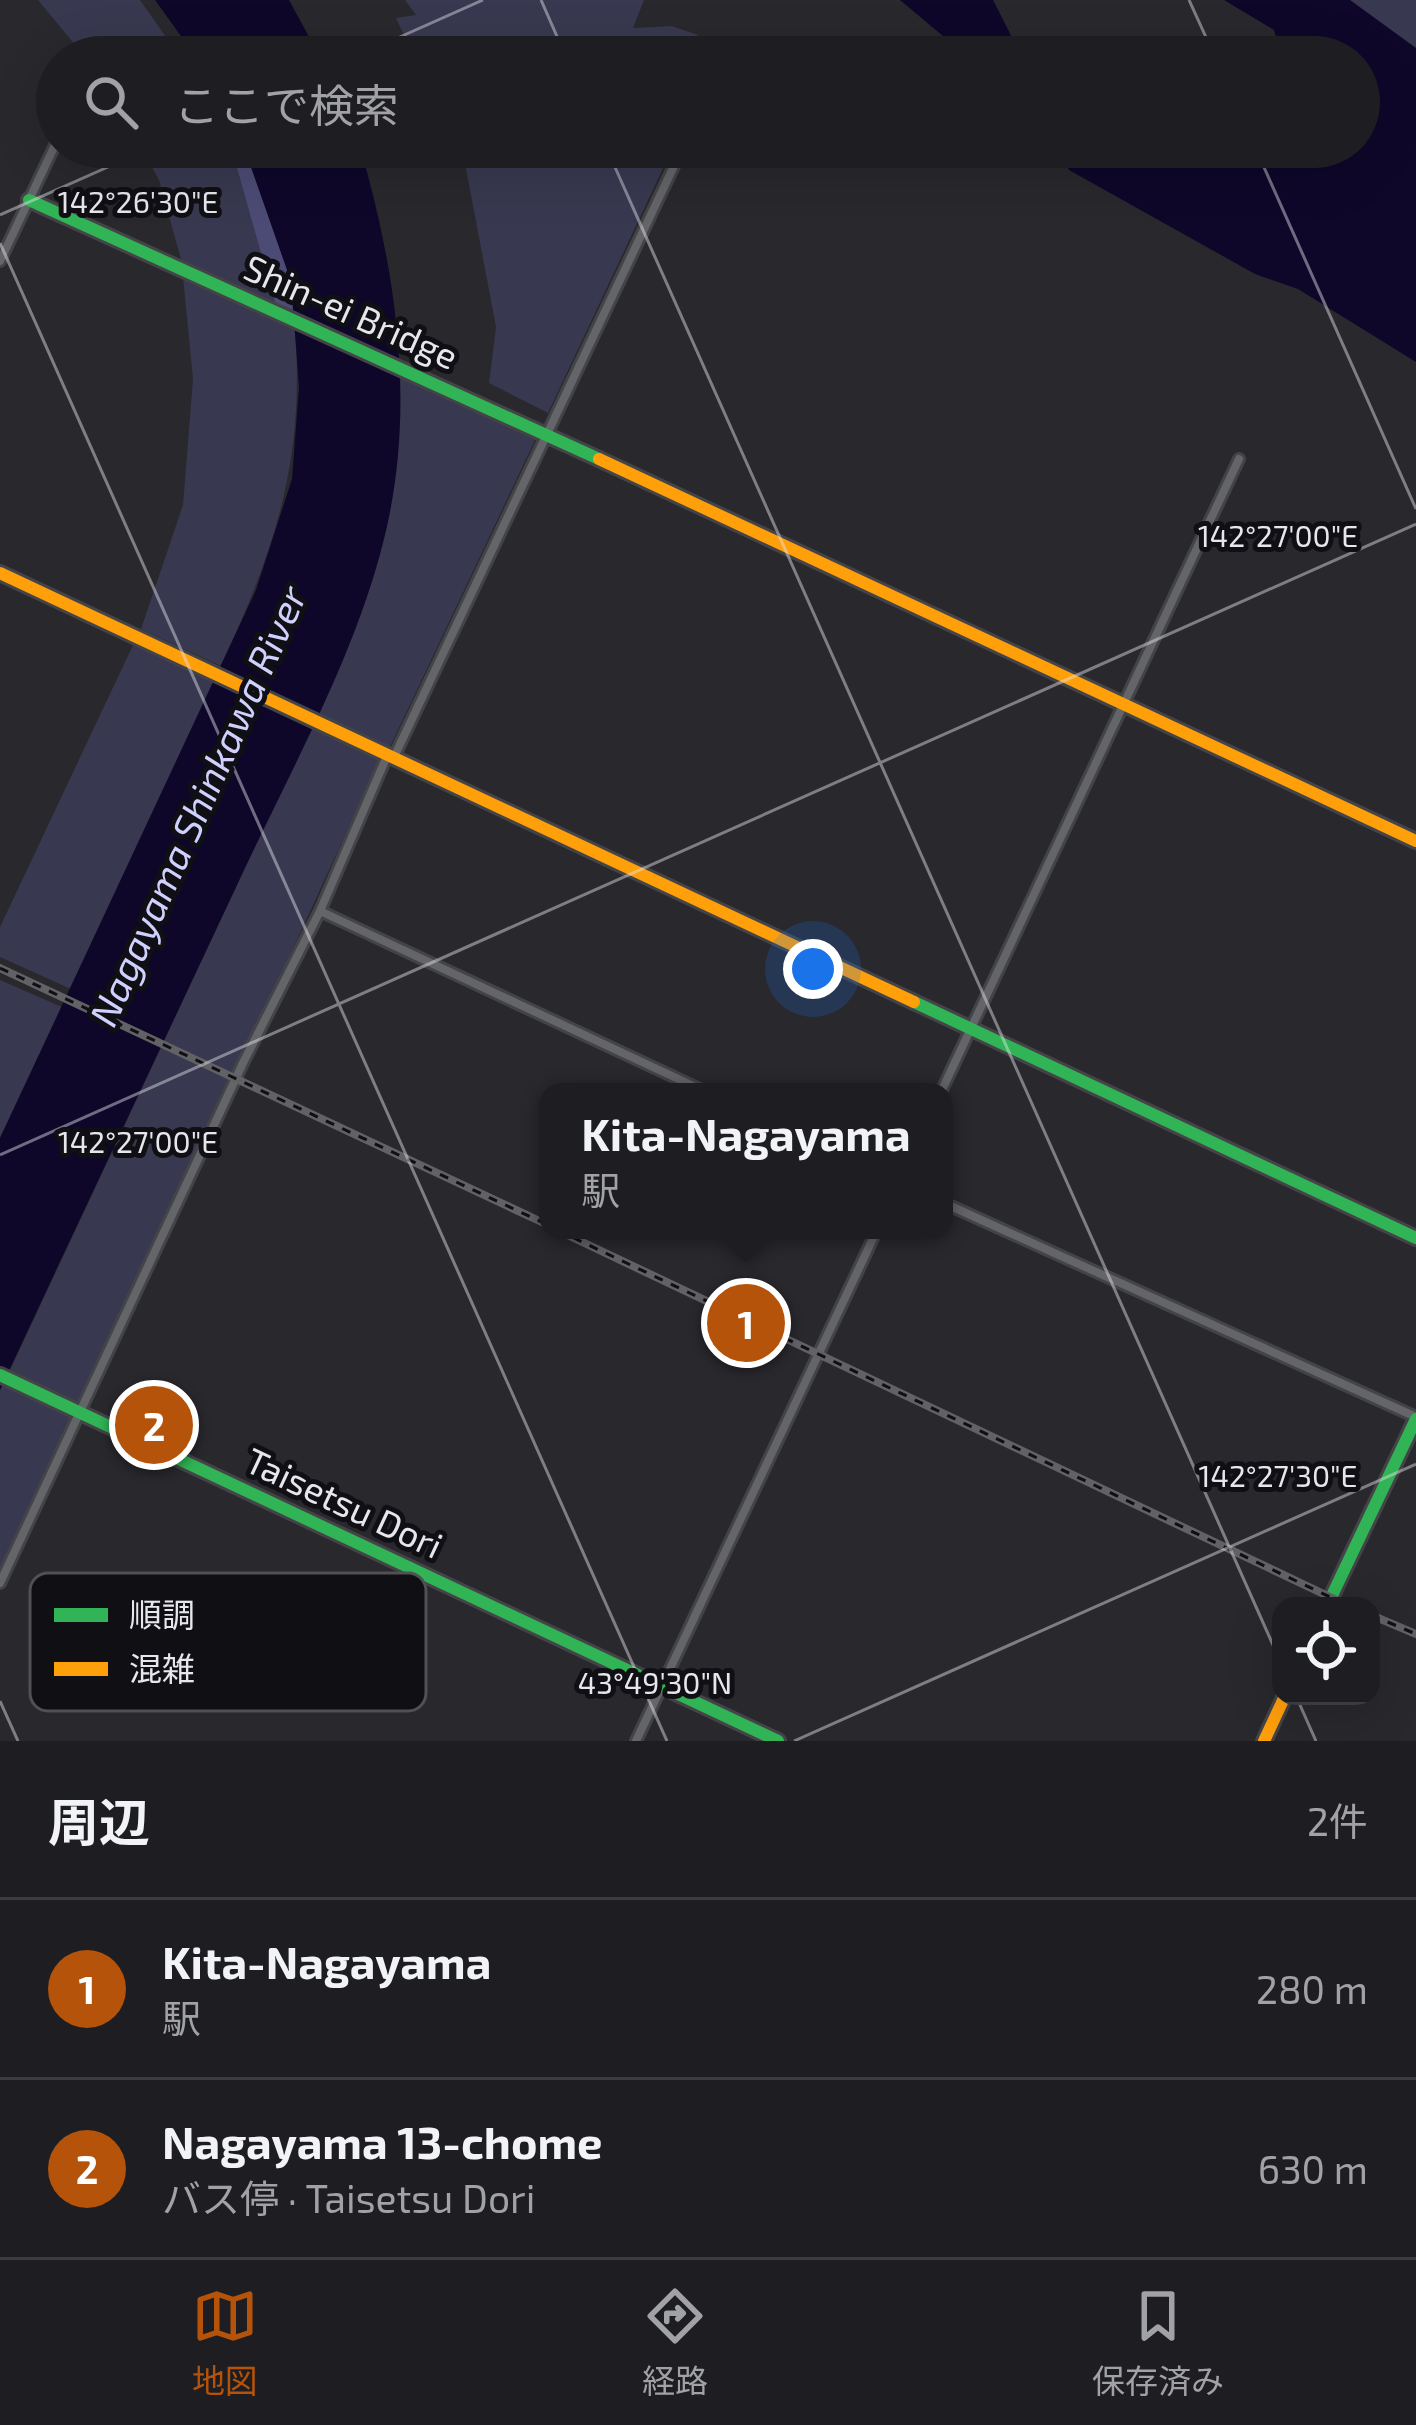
<!DOCTYPE html>
<html lang="ja">
<head>
<meta charset="utf-8">
<style>
  :root { --surface:#1e1e22; --page:#26272a; --text:#f1f3f6; --muted:#a1a2a5; --line:#3c3c40; --accent:#b45309 }
  body { margin:0; font-family:"Exo 2","Noto Sans JP",sans-serif; background:var(--page); color:var(--text) }
  .controls { position:absolute; right:36px; bottom:36px; display:grid; overflow:hidden; border-radius:24px; box-shadow:0 12px 48px #0002 }
  .controls button { width:108px; height:108px; display:grid; place-items:center; padding:0; border:0; border-bottom:3px solid var(--line); background:var(--surface); color:var(--text); font:60px sans-serif }
  .you { position:absolute; left:813px; top:969px; width:42px; height:42px; margin:-30px; border:9px solid #fff; border-radius:50%; background:#1a73e8; box-shadow:0 0 0 18px #1a73e833 }
  .badge { display:grid; place-items:center; width:78px; height:78px; border-radius:50%; background:var(--accent); color:#fff; font-size:39px; font-weight:700 }
  .pin { position:absolute; translate:-50% -50%; border:6px solid #fff; box-shadow:0 3px 12px #0006 }
  .popup { position:absolute; left:539px; top:1083px; width:414px; height:156px; box-sizing:border-box; display:grid; place-content:center; border-radius:24px; background:var(--surface); filter:drop-shadow(0 3px 9px #0005); font-size:39px; white-space:nowrap; color:var(--muted) }
  .popup b { font-size:45px; color:var(--text) }
  .popup::after { content:''; position:absolute; left:50%; top:100%; margin-left:-24px; border:24px solid transparent; border-top-color:var(--surface) }
  .list { margin:0; padding:0; list-style:none }
  h2 { display:flex; justify-content:space-between; align-items:center; height:156px; margin:0; padding:0 48px; font-size:51px }
  h2 small { font-size:39px; font-weight:400; color:var(--muted) }
  .list li { display:grid; grid-template-columns:78px 1fr auto; gap:36px; align-items:center; box-sizing:border-box; height:180px; padding:0 48px; border-top:3px solid var(--line) }
  .list b { display:block; font-size:45px; white-space:nowrap }
  .list p { margin:0; font-size:39px; white-space:nowrap; color:var(--muted) }
  .list em { font-size:39px; font-style:normal; color:var(--muted) }
  .icon { flex:none; width:66px; height:66px; fill:none; stroke:currentColor; stroke-width:2; stroke-linecap:round; stroke-linejoin:round }
  .map { position:relative; flex:none; width:1416px; height:1741px; overflow:hidden }
  .search { position:absolute; background:var(--surface); box-shadow:0 12px 48px #0002; left:36px; right:36px; top:36px; height:132px; display:flex; align-items:center; gap:30px; box-sizing:border-box; padding:0 42px; border-radius:66px; color:var(--muted); font-size:45px }
  .sheet { height:516px; background:var(--surface) }
  nav { display:flex; justify-content:space-around; align-items:center; box-sizing:border-box; height:168px; border-top:3px solid var(--line); background:var(--surface); font-size:33px; color:var(--muted) }
  nav a { display:grid; justify-items:center; gap:6px }
  nav .on { color:var(--accent) }
  .map>svg:first-child { display:block }
  .green { fill:#383850 }
  .forest { fill:#4c4b75 }
  .water { fill:#0e072a }
  .lines { fill:none; stroke-linecap:round; stroke-linejoin:round }
  .street-casing { stroke:#444448; stroke-width:14 }
  .fast-casing { stroke:#444448; stroke-width:18 }
  .slow-casing { stroke:#444448; stroke-width:18 }
  .street { stroke:#646569; stroke-width:8 }
  .fast { stroke:#30b455; stroke-width:12 }
  .slow { stroke:#ff9f0a; stroke-width:12 }
  .rail-casing { stroke:#626266; stroke-width:8 }
  .rail { stroke:#0f0f14; stroke-width:3; stroke-dasharray:9; stroke-linecap:butt }
  .ticks { fill:none; stroke:#e6e6ed; stroke-width:3; stroke-opacity:0.45 }
  .labels { text-anchor:middle; stroke-width:10; stroke-linejoin:round; paint-order:stroke }
  .street-label { font-size:36px; fill:#e6e6ed; stroke:#0f0f14 }
  .water-label { font-size:39px; font-style:italic; fill:#cfd0fe; stroke:#0f0f14 }
  .key { fill:#0f0f14; stroke:#505055; stroke-width:3 }
  .key-label { font-size:33px; fill:#e6e6ed }
  .ticks-label { font-size:30px; text-anchor:middle; fill:#e6e6ed; stroke:#0f0f14; stroke-width:10; stroke-linejoin:round; paint-order:stroke }
</style>
</head>
<body>
<div class="map">
<svg width="1416" height="1741" viewBox="0 0 1416 1741">
  <rect width="100%" height="100%" fill="#28282d"/>
  <!-- green -->
  <path class="green" d="M38,0H140L180,57H85Z
    M405,0H644L633,28L672,26L698,35L697,57H414L396,18L416,15Z
    M1350,0H1416V61Z
    M141,147H231L275,303L182,263L159,180Z
    M456,147H673L548,413L489,383L496,327L466,169Z
    M183,277L295,327C305,460 276,547 221,666L141,629L183,505L193,379Z
    M398,373L537,436L389,749L318,714L336,674L398,444Z
    M134,643L214,682L71,989L0,957V927Z
    M311,727L380,759L82,1408L10,1370Z
    M0,980L62,1007L0,1138Z
    M4,1382L76,1419L0,1582V1390Z"/>
  <!-- forest -->
  <path class="forest" d="M231,147H244L291,281L293,310L275,303Z"/>
  <!-- water -->
  <path class="water" d="M155,0H289L320,57H196Z
    M900,0H993L1022,57H968Z
    M1224,0H1350L1416,48V362L1298,289L1255,274L1069,170L1057,147H1284L1292,155L1294,147H1359V57H1281L1274,30Z
    M244,147H360C397,274 417,412 383,543C354,657 294,764 244,870C163,1043 81,1216 0,1390V1138L256,590L292,479L299,387L291,281Z"/>
  <g class="lines">
    <defs>
      <path id="street" d="M96,57L98,52
        M0,261L57,141
        M394,757L683,147
        M320,911L706,1092
        M941,1092L1239,459
        M944,1203L1416,1417
        M0,1583L243,1063L320,911L387,756
        M636,1741L877,1230"/>
      <path id="fast" d="M29,200L599,459
        M914,1002L1416,1238
        M0,1375L778,1741
        M1327,1606L1416,1419"/>
      <path id="slow" d="M599,459L1416,841
        M0,573L914,1002
        M1264,1741L1285,1696"/>
    </defs>
    <!-- street casing -->
    <use href="#street" class="street-casing"/>
    <!-- fast casing -->
    <use href="#fast" class="fast-casing"/>
    <!-- slow casing -->
    <use href="#slow" class="slow-casing"/>
    <!-- street -->
    <use href="#street" class="street"/>
    <!-- fast -->
    <use href="#fast" class="fast"/>
    <!-- slow -->
    <use href="#slow" class="slow"/>
    <defs>
      <path id="rail" d="M0,968L548,1225
        M557,1230L1349,1606
        M1371,1615L1416,1634"/>
    </defs>
    <!-- rail casing -->
    <use href="#rail" class="rail-casing"/>
    <!-- rail -->
    <use href="#rail" class="rail"/>
  </g>
  <!-- ticks -->
  <path class="ticks" d="M541,0L566,57M1189,0L1215,57M355,57L483,0M606,147L1281,1663M1255,147L1416,509M0,215L153,147M0,243L667,1741M0,1155L1416,524M1296,1696L1316,1741M0,1701L18,1741M794,1741L1416,1464"/>
  <g class="labels">
    <!-- street labels -->
    <g class="street-label">
      <text transform="translate(351 312) rotate(24)" y="13">Shin-ei Bridge</text>
      <text transform="translate(344 1503) rotate(25)" y="13">Taisetsu Dori</text>
    </g>
    <!-- water labels -->
    <g class="water-label">
      <text transform="translate(198 806) rotate(-66)" y="14">Nagayama Shinkawa River</text>
    </g>
  </g>
  <!-- legend -->
  <rect x="30" y="1573" width="396" height="138" rx="18" class="key"/>
  <rect x="54" y="1608" width="54" height="14" fill="#30b455"/>
  <rect x="54" y="1662" width="54" height="14" fill="#ff9f0a"/>
  <g class="key-label">
    <text x="129" y="1627">順調</text>
    <text x="129" y="1681">混雑</text>
  </g>
  <g class="ticks-label">
    <text x="138" y="213">142°26'30"E</text>
    <text x="1278" y="547">142°27'00"E</text>
    <text x="138" y="1153">142°27'00"E</text>
    <text x="1278" y="1487">142°27'30"E</text>
    <text x="655" y="1694">43°49'30"N</text>
  </g>
</svg>
<div class="controls">
<button><svg class="icon" aria-label="locate" viewBox="0 0 24 24"><circle cx="12" cy="12" r="6"/><path d="M12 2v4M12 18v4M2 12h4M18 12h4"/></svg></button>
</div>
<div class="you"></div>
<div class="pin badge" style="left:746px;top:1323px">1</div>
<div class="popup"><b>Kita-Nagayama</b>駅</div>
<div class="pin badge" style="left:154px;top:1425px">2</div>
<div class="search"><svg class="icon" aria-label="search" viewBox="0 0 24 24"><circle cx="10" cy="10" r="6"/><path d="M15 15l6 6"/></svg>ここで検索</div>
</div>
<section class="sheet">
<h2>周辺<small>2件</small></h2>
<ul class="list">
<li><span class="badge">1</span><div><b>Kita-Nagayama</b><p>駅</p></div><em>280 m</em></li>
<li><span class="badge">2</span><div><b>Nagayama 13-chome</b><p>バス停 · Taisetsu Dori</p></div><em>630 m</em></li>
</ul>
</section>
<nav>
<a class="on"><svg class="icon" aria-label="map" viewBox="0 0 24 24"><path d="M3 6l6-2 6 2 6-2v14l-6 2-6-2-6 2zM9 4v14M15 6v14"/></svg>地図</a>
<a><svg class="icon" aria-label="directions" viewBox="0 0 24 24"><path d="M12 3l9 9-9 9-9-9zM9 14v-3h6M13 9l2 2-2 2"/></svg>経路</a>
<a><svg class="icon" aria-label="saved" viewBox="0 0 24 24"><path d="M7 4h10v16l-5-4-5 4z"/></svg>保存済み</a>
</nav>
</body>
</html>
